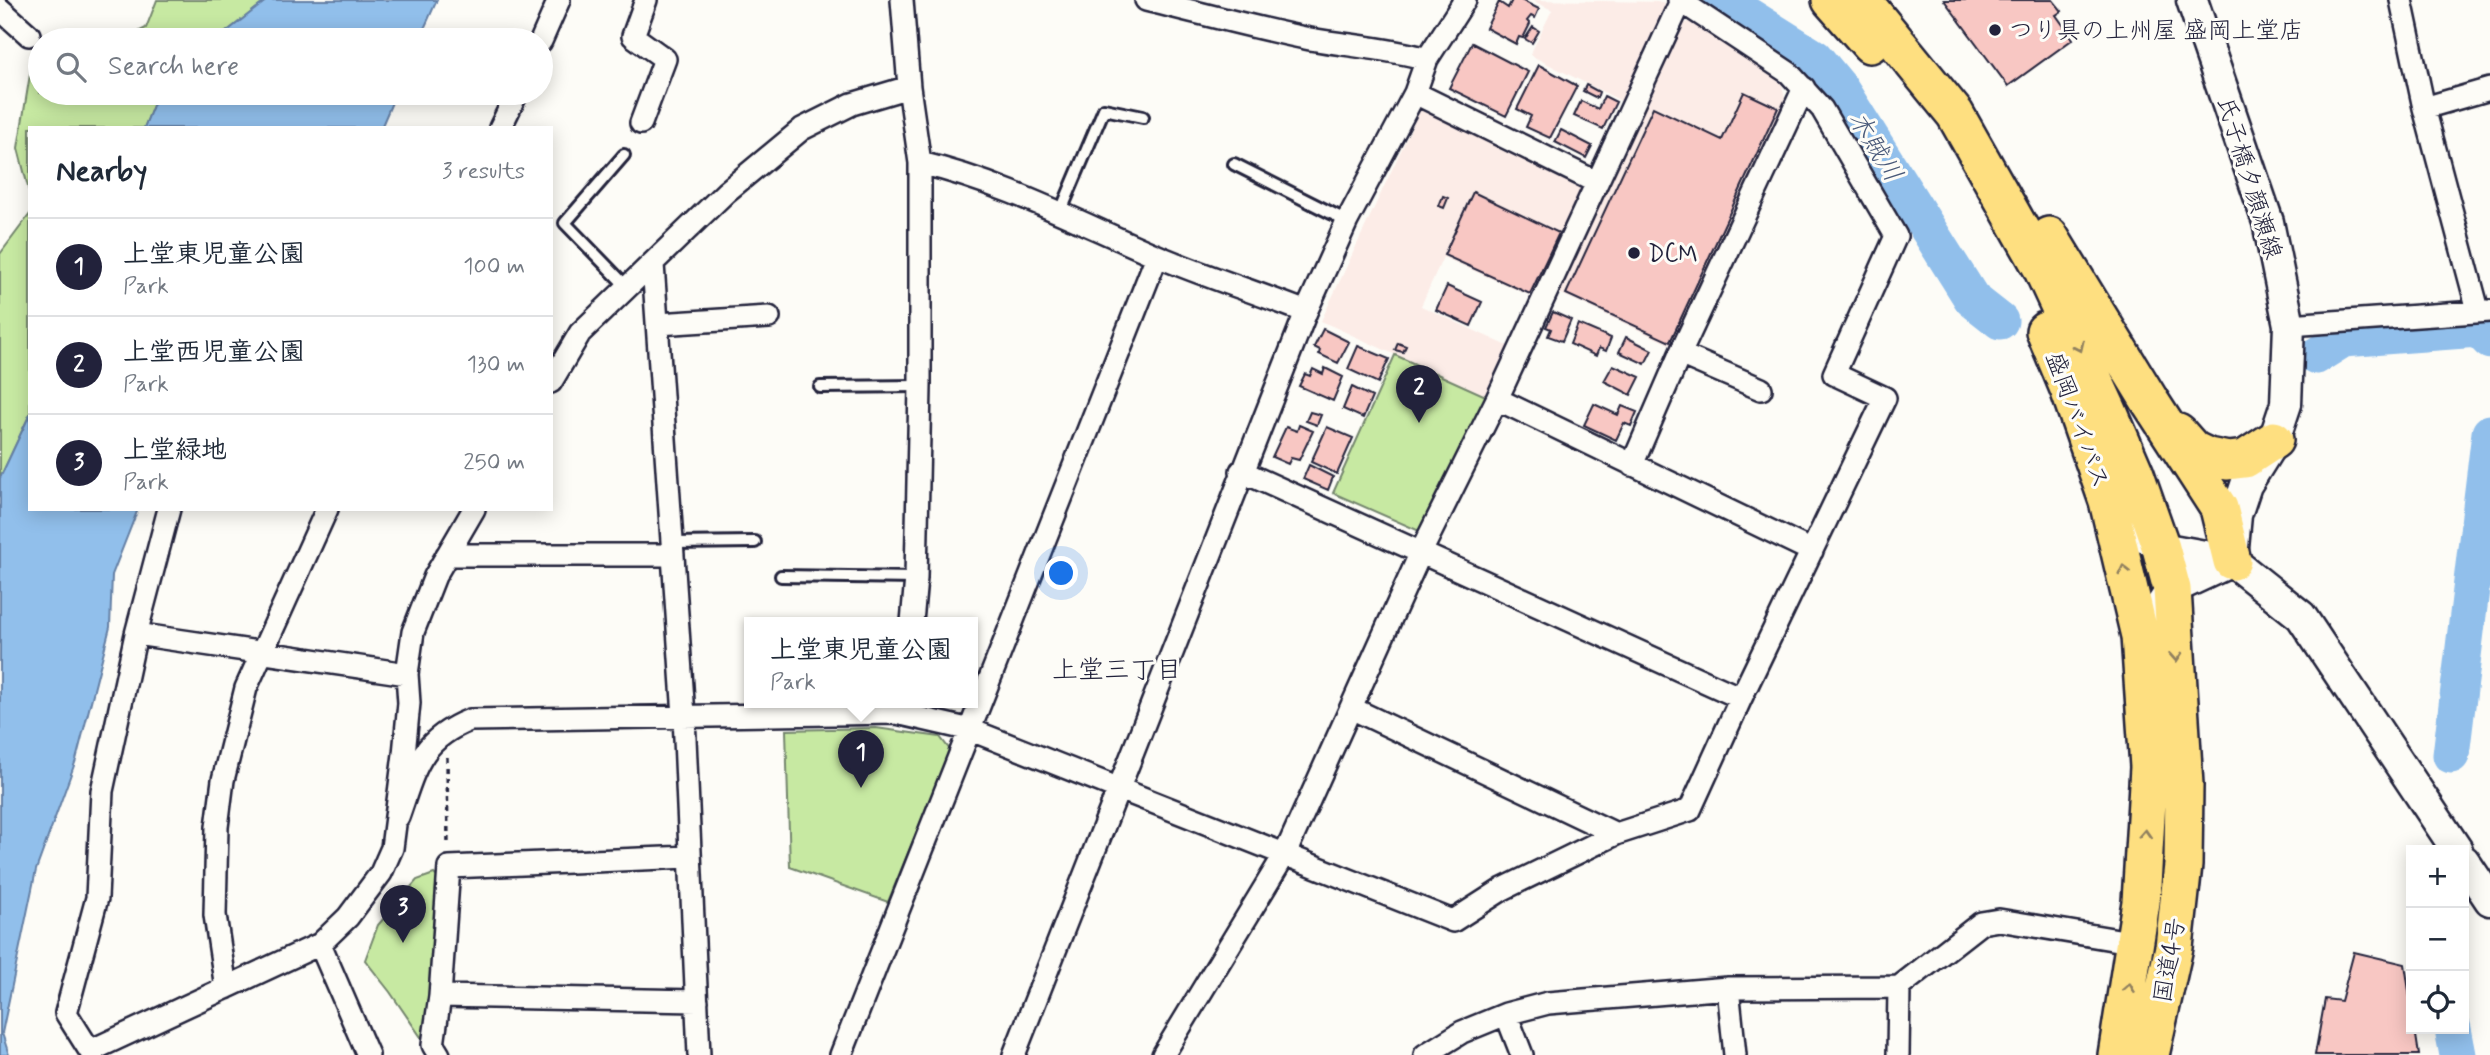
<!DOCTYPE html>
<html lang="en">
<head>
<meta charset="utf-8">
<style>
  :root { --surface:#fff; --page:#f2f2f3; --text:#1f2937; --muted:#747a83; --line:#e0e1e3; --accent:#22223b }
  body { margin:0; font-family:Mynerve,"Klee One",sans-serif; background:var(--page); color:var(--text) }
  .controls { position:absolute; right:21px; bottom:21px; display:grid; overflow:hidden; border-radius:0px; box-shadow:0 4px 18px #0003 }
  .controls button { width:63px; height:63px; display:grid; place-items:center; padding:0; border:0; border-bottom:2px solid var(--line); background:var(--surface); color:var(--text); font:35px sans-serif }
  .you { position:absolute; left:1062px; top:574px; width:24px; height:24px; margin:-18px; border:5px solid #fff; border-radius:50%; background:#1a73e8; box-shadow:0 0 0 10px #1a73e833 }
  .badge { display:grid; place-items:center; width:46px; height:46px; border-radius:50%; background:var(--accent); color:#fff; font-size:23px; font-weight:700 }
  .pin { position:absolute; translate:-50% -58px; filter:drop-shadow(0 2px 4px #0008) }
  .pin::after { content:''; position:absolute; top:37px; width:24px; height:21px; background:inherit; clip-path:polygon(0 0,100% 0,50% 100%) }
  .popup { position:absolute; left:744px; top:617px; width:234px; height:91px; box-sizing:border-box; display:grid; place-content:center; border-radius:0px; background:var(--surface); filter:drop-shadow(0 2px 5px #0005); font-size:23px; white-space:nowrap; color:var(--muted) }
  .popup b { font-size:26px; color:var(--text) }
  .popup::after { content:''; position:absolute; left:50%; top:100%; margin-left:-14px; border:14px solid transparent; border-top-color:var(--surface) }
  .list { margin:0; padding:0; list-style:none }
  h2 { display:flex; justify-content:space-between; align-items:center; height:91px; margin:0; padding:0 28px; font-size:30px }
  h2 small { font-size:23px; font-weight:400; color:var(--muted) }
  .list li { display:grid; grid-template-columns:46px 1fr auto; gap:21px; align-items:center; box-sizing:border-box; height:98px; padding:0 28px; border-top:2px solid var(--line) }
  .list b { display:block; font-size:26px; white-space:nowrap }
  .list p { margin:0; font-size:23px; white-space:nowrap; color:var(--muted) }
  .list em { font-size:23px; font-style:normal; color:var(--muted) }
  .icon { flex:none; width:38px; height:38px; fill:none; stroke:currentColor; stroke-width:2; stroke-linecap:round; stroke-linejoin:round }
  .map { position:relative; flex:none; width:2490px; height:1055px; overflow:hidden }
  .search { position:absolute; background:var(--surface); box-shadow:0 4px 18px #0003; left:28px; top:28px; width:525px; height:77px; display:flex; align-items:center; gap:18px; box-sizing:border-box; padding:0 24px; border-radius:38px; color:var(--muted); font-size:26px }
  .panel { position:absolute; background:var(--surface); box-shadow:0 4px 18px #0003; left:28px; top:126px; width:525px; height:385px; border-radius:0px }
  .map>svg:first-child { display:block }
  .built { fill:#fcece7 }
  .green { fill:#c7e9a2; stroke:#74866e; stroke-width:2 }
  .water { fill:#91bfeb; stroke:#6580a5; stroke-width:2 }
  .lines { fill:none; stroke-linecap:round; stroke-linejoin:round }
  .river { stroke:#91bfeb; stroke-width:37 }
  .building { fill:#f8c7c3; stroke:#22223b; stroke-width:2 }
  .lane-casing { stroke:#22223b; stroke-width:16 }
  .street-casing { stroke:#22223b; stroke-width:26 }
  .secondary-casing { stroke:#22223b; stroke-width:35 }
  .highway-casing { stroke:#22223b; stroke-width:42 }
  .path { stroke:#22223b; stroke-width:3.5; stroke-dasharray:5 5; stroke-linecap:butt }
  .lane { stroke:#fdfcf7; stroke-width:10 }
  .street { stroke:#fdfcf7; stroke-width:21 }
  .secondary { stroke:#fdfcf7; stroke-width:30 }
  .highway { stroke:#fedf80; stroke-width:37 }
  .oneway { stroke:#90805e }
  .poi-dot { fill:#22223b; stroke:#fdfcf7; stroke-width:2.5 }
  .labels { text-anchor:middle; stroke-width:6; stroke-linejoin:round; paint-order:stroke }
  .poi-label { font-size:24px; fill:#22223b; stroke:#fdfcf7; text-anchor:start }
  .street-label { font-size:24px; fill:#22223b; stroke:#fdfcf7 }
  .water-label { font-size:26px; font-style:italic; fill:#495979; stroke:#fdfcf7 }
  .neighbourhood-label { font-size:26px; fill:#22223b; stroke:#fdfcf7 }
</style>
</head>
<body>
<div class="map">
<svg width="2490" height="1055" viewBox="0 0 2490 1055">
  <rect width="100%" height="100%" fill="#fdfcf7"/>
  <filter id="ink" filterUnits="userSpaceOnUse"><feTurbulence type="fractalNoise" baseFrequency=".0143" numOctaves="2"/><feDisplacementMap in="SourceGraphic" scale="14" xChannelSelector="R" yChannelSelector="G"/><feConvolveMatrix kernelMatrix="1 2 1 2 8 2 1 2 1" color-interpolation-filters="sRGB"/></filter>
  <g filter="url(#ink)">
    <!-- built -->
    <path class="built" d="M1532,0L1664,2L1666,10L1684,23L1693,21L1782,84L1785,100L1673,346L1557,292L1533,297L1443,257L1421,306L1510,347L1488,397L1321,321L1420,110L1424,109L1601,194L1641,111L1530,55L1552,10Z"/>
    <!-- green -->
    <path class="green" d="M157,0H267L216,40H122L146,28Z
      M40,55V93H158L144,128H30V195L18,148L32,62Z
      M30,214V414L0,478V254Z
      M1395,355L1488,397L1424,529L1417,530L1333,493Z
      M876,728L940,737L950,750L888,902L790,867L786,730Z
      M434,874L437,877L430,1010L425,1043L390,992L365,960L378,925L417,880Z"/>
    <!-- water -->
    <path class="water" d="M267,0H437L419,40H216Z
      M158,93H396L381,128H144Z
      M30,414V509H138L112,575L110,627L76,760L36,870L2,1033L9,1055H0V478Z"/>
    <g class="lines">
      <!-- river -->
      <path class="river" d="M1723,0L1815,58L1839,87L1972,299L2000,321
        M2316,356L2343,339L2478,329L2490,341
        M2451,755L2490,433
        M2453,1029L2458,1055"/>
    </g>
    <!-- building -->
    <path class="building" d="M1512,0H1521L1539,9L1535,18L1531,16L1527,21L1530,24L1523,38L1519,37L1516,44L1486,28L1499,2L1508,8Z
      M1944,0H2053L2062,11L2056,15L2073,39L2008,86Z
      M1533,27L1539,31L1532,43L1525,39Z
      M1472,43L1528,72L1506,116L1449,88Z
      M1539,65L1577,86L1550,138L1526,127L1531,116L1517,109Z
      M1586,85L1599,92L1597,98L1583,91Z
      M1744,92L1778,108L1670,342L1566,294L1653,107L1722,140Z
      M1604,96L1616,102L1603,129L1574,116L1581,101L1598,109Z
      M1561,130L1592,146L1586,158L1555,142Z
      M1473,192L1559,233L1530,294L1444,255Z
      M1443,196L1448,198L1444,208L1439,206Z
      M1447,286L1482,302L1471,326L1436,310Z
      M1553,312L1571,320L1562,341L1548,336L1551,329L1546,327Z
      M1578,324L1611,338L1606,351L1599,348L1596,356L1570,344Z
      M1323,329L1349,342L1338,363L1319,354L1320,350L1314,347Z
      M1626,337L1652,350L1645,364L1619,352Z
      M1398,343L1406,346L1403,352L1395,350Z
      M1358,346L1389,359L1378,383L1348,369Z
      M1613,365L1640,377L1631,395L1604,381Z
      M1325,368L1343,377L1333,401L1299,386L1305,374L1310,376L1313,369L1323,374Z
      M1352,387L1372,397L1363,418L1343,409Z
      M1594,404L1618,415L1622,406L1637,412L1631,426L1624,423L1616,440L1584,425Z
      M1310,412L1321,415L1317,425L1306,421Z
      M1299,425L1313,431L1299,460L1291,458L1288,464L1272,457L1286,427L1297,431Z
      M1327,427L1353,438L1337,474L1311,462Z
      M1309,465L1333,477L1328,490L1303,479Z
      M2354,952L2405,964L2411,1004V1029H2415L2419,1055H2315L2325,999L2341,1001Z"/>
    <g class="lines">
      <defs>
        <path id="lane" d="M624,155L565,223L628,288
          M1234,164L1347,221
          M1060,213L1104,109L1143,117
          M820,387L920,386
          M672,543L755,542
          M781,576L916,578"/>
        <path id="street" d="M902,0L909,87L920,163V386L916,578L912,622
          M1146,0C1201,13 1254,28 1310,39C1349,46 1388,48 1427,59
          M2401,0L2424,108L2478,310
          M0,9L29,35
          M541,41L559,0
          M1415,93L1596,182
          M2424,108L2490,89
          M641,123L665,59L633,36L646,0
          M500,128L517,93
          M920,163C1002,182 1078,222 1155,255C1204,276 1256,292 1306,312
          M653,264L684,716L699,1055
          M658,324L769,317
          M2289,325L2490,311
          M1680,354L1761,389
          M551,382L580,333L726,192L802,129L852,104L909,87
          M1497,399L1812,551
          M1632,465L1680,354L1804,88
          M1241,471L1741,698L1885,398L1834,374L1896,236L1822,109L1789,73L1679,0
          M447,555H673
          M136,634L169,509
          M1351,708L1616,834
          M398,817C415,769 419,740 470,720L897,713L971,730L1453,921L1503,889L1616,834L1690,810L1741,698
          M320,944L368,1055
          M226,988L215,915L217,827L223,780L246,688L327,509
          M1728,988L1735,1055
          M440,996L697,1001
          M1506,1014L1522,1055
          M90,1051L66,1013L97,898L102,791L136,634L407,674
          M93,1055L90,1051L320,944L348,917L381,873L392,848L404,754L409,703L407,674L413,632L435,576L474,509
          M439,1055L433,1045L440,996L449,867L689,857
          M841,1055L1157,256
          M1014,1055L1306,312L1347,221L1415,93L1427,59L1465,0
          M1163,1055L1285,854L1421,552L1497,399L1681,1
          M1425,1055L1462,1032L1506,1014L1548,1003L1728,988L1899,987L1981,923L1999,920L2136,943
          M1898,1055L1899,987"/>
        <path id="secondary" d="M2192,0L2268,222L2289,325L2286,404L2274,440L2246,485L2236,515L2233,547
          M2108,501L2131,526L2161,548L2232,561L2301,616L2457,850
          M2160,607L2172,589L2232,561
          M2464,861L2490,900"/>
        <path id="highway" d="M1831,0L1870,44
          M1862,0L1955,114L2042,268L2108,411L2135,474L2161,548L2172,589L2184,785L2183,865L2174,947L2150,1055
          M2049,236L2151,403L2219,508L2232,561
          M2045,331L2069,389L2108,501L2140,636L2149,767L2141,902L2117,1055
          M2178,433L2193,450L2208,457L2228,461L2245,459L2274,440"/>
      </defs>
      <!-- lane casing -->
      <use href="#lane" class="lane-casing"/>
      <!-- street casing -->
      <use href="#street" class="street-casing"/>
      <!-- secondary casing -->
      <use href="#secondary" class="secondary-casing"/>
      <!-- highway casing -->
      <use href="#highway" class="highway-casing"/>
      <!-- path -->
      <path class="path" d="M447,757L448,847"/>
      <!-- lane -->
      <use href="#lane" class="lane"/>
      <!-- street -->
      <use href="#street" class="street"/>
      <!-- secondary -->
      <use href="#secondary" class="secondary"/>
      <!-- highway -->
      <use href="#highway" class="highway"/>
    </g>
    <!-- one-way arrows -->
    <defs><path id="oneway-chevron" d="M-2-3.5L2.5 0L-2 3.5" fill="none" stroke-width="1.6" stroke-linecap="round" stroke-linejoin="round" transform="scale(1.75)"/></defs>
    <g class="oneway">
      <use href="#oneway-chevron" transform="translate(2079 347) rotate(65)"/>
      <use href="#oneway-chevron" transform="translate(2124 570) rotate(-103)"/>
      <use href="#oneway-chevron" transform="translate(2176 657) rotate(86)"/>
      <use href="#oneway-chevron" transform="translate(2145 834) rotate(-87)"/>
      <use href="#oneway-chevron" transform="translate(2129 988) rotate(-80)"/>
    </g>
  </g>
  <!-- markers -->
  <g class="poi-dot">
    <circle cx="1995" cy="30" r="7"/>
    <circle cx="1634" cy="253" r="7"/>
  </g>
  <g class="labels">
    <!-- poi labels -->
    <g class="poi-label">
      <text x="2009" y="38">つり具の上州屋 盛岡上堂店</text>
      <text x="1648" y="261">DCM</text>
    </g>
    <!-- street labels -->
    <g class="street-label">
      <text transform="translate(2250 178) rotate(73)" y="8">氏子橋夕顔瀬線</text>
      <text transform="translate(2078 420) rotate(70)" y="8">盛岡バイパス</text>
      <text transform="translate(2169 960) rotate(-80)" y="8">国道4号</text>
    </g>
    <!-- water labels -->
    <g class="water-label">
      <text transform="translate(1876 146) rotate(58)" y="9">木賊川</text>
    </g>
    <!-- neighbourhood labels -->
    <g class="neighbourhood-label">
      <text x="1117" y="678">上堂三丁目</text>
    </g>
  </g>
</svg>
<div class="controls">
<button>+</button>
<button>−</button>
<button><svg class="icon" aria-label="locate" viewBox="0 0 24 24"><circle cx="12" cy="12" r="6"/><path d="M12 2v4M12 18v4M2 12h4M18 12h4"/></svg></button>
</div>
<div class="you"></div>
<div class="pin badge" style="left:861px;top:788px">1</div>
<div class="popup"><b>上堂東児童公園</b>Park</div>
<div class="pin badge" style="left:1419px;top:423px">2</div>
<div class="pin badge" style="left:403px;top:943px">3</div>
<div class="search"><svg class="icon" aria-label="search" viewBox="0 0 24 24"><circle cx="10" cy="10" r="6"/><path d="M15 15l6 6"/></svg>Search here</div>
<section class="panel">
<h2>Nearby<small>3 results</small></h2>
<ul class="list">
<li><span class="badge">1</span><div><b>上堂東児童公園</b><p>Park</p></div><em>100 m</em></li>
<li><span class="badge">2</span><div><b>上堂西児童公園</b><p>Park</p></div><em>130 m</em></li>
<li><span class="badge">3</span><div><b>上堂緑地</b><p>Park</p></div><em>250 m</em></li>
</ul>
</section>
</div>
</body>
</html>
